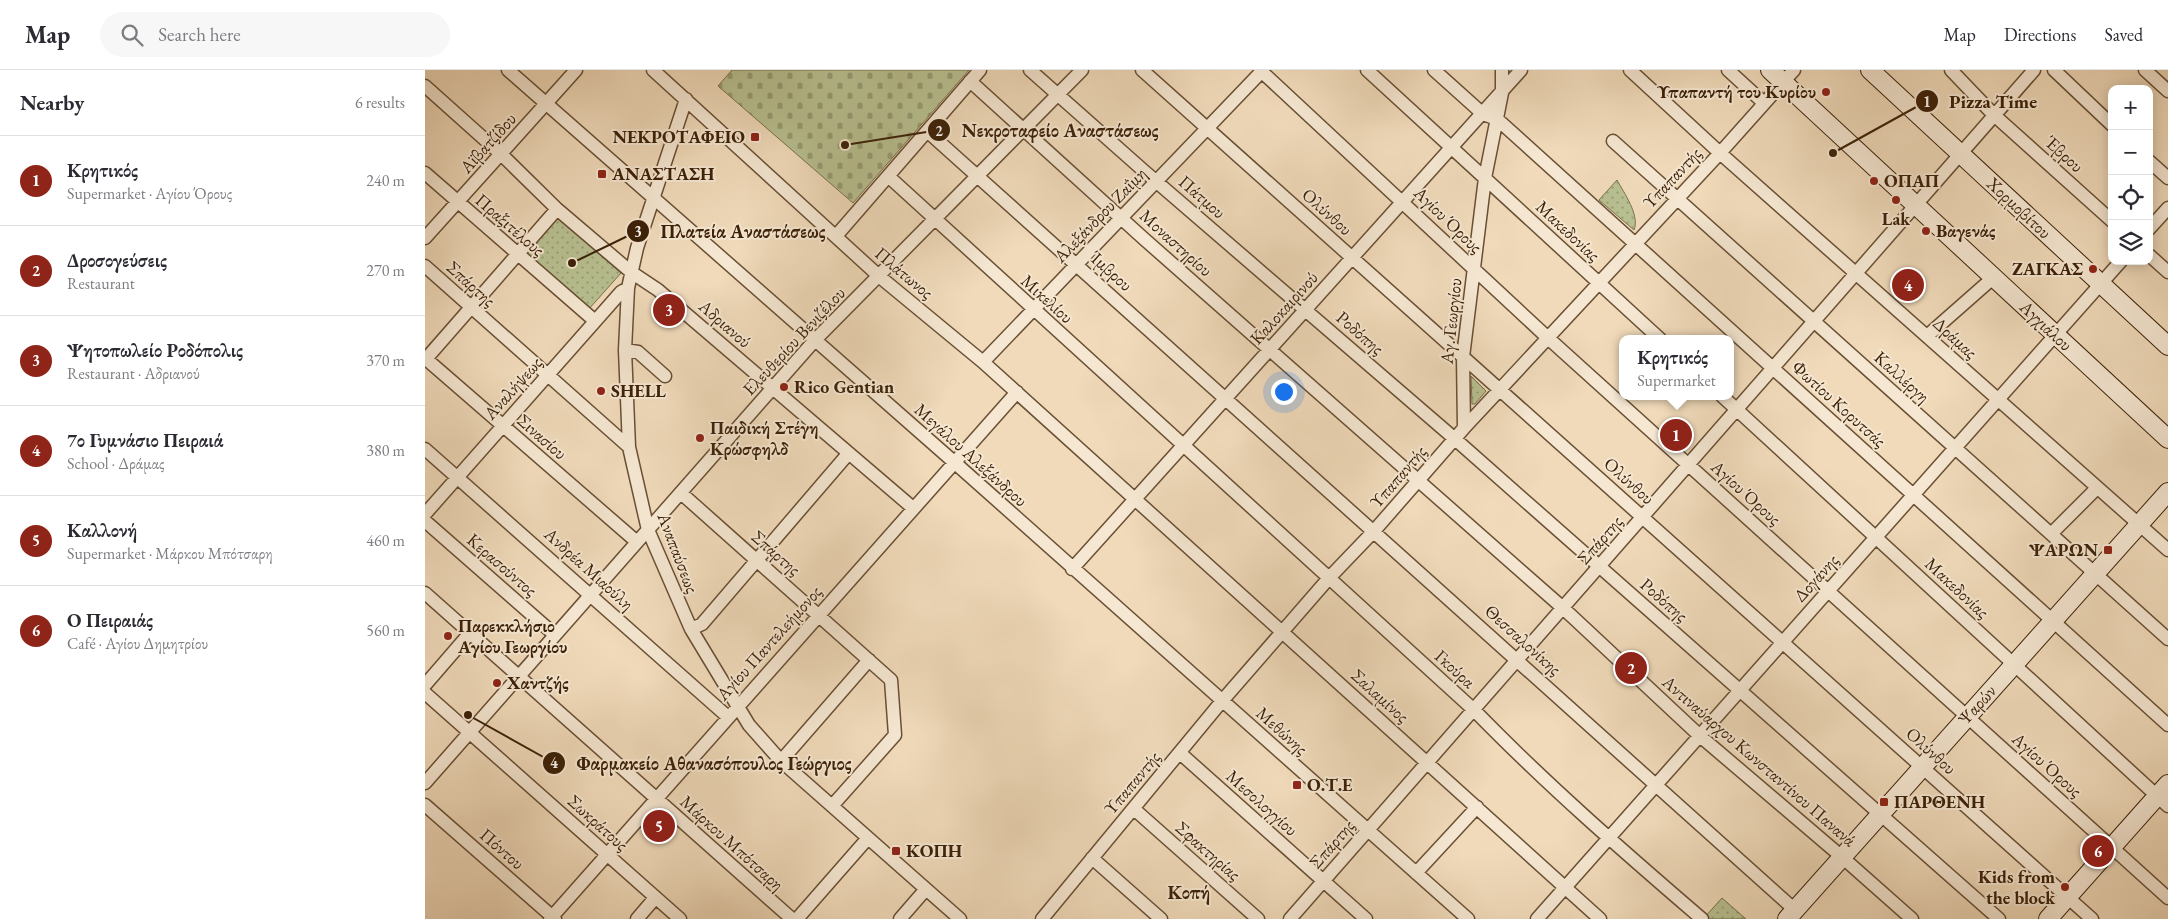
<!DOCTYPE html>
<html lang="en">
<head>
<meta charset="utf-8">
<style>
  :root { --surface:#fff; --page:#f7f7f7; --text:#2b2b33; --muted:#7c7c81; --line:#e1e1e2; --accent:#8f2418 }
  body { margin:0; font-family:"EB Garamond",serif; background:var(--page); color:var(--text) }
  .controls { position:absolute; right:15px; top:15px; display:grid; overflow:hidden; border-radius:10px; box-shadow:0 2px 12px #0003 }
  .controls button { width:45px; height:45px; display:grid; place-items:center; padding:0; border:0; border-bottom:1px solid var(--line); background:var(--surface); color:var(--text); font:25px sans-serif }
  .you { position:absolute; left:858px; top:321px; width:18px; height:18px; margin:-12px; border:4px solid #fff; border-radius:50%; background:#1a73e8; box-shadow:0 0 0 8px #1a73e833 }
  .badge { display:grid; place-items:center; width:32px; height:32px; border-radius:50%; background:var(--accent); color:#fff; font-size:16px; font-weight:700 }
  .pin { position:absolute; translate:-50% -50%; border:2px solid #fff; box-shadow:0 1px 5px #0006 }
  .popup { position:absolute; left:1194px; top:265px; width:115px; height:65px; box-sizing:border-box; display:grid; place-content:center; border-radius:10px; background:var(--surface); filter:drop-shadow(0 1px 4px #0005); font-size:16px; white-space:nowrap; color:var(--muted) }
  .popup b { font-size:19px; color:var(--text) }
  .popup::after { content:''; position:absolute; left:50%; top:100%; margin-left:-10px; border:10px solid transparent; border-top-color:var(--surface) }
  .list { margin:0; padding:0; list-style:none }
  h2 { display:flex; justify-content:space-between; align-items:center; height:65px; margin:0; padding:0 20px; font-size:21px }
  h2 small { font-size:16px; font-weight:400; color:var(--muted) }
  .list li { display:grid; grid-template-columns:32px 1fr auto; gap:15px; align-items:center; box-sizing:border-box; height:90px; padding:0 20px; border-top:1px solid var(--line) }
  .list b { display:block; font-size:19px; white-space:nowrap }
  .list p { margin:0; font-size:16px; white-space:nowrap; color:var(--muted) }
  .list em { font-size:16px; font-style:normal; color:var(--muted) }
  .icon { flex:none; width:28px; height:28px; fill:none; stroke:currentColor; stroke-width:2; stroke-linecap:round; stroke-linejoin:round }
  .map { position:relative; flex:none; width:1743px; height:849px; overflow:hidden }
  header { display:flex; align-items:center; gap:30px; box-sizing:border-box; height:70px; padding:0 25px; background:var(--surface); border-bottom:1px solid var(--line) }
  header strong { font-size:24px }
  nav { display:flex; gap:28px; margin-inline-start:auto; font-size:18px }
  .search { width:350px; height:45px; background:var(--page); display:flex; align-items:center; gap:12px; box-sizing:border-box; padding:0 18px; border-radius:28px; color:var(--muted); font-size:19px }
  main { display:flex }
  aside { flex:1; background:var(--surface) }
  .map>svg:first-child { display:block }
  .green { fill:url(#green-dots); stroke:#7a704c }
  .cemetery { fill:url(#cemetery-stones); stroke:#7a704c }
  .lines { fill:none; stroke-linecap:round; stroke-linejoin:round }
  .minor-casing { stroke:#694f34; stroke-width:15 }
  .secondary-casing { stroke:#3c2108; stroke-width:20 }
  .minor { stroke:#f5e7d2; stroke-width:12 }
  .secondary { stroke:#f5e7d2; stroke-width:18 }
  .poi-dot { fill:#8f2418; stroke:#f5e7d2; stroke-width:2 }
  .labels { text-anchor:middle; stroke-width:4; stroke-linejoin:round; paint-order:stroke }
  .poi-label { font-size:18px; font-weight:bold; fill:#3c2108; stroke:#f5e7d2; text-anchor:start }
  .street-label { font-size:18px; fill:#3c2108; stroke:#f5e7d2 }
  .neighbourhood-label { font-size:19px; font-weight:bold; fill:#3c2108; stroke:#f5e7d2 }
  .leader { fill:none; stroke:#3c2108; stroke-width:2 }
  .callout-dot { fill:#3c2108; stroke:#f5e7d2; stroke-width:2 }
  .mark-label { font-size:15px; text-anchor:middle; font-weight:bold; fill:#fff }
  .callout-label { font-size:19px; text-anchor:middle; font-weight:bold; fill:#3c2108; stroke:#f5e7d2; stroke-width:4; stroke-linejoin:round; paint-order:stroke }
</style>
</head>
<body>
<header>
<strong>Map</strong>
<div class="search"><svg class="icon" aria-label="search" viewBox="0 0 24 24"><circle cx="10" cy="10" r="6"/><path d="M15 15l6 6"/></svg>Search here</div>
<nav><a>Map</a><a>Directions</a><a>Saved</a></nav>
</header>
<main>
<aside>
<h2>Nearby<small>6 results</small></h2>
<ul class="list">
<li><span class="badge">1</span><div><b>Κρητικός</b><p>Supermarket · Αγίου Όρους</p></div><em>240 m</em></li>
<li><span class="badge">2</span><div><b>Δροσογεύσεις</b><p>Restaurant</p></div><em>270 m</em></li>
<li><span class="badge">3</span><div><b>Ψητοπωλείο Ροδόπολις</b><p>Restaurant · Αδριανού</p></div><em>370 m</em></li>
<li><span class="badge">4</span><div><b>7ο Γυμνάσιο Πειραιά</b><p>School · Δράμας</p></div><em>380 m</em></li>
<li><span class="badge">5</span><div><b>Καλλονή</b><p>Supermarket · Μάρκου Μπότσαρη</p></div><em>460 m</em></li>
<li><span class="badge">6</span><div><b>Ο Πειραιάς</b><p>Café · Αγίου Δημητρίου</p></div><em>560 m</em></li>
</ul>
</aside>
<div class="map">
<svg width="1743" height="849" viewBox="0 0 1743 849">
  <defs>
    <pattern id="green-dots" width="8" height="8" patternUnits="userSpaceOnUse" patternTransform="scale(1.25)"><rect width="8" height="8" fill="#b8c091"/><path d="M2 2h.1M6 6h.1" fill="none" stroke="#979c74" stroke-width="1.8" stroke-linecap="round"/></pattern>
    <pattern id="cemetery-stones" width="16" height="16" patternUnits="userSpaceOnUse" patternTransform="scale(1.25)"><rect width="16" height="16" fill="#b8c091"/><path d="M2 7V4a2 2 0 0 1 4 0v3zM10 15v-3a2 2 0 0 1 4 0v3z" fill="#979c74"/></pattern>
  </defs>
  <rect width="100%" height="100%" fill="#f0daba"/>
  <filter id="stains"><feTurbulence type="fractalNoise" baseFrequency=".004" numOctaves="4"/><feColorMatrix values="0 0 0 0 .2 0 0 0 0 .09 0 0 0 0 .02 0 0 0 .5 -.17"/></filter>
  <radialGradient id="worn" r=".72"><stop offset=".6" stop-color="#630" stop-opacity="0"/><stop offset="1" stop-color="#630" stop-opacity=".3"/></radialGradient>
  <!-- green -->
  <path class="green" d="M1192,110C1199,123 1215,145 1209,160L1174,130Z
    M130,146L196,203L163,240L98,183Z
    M1046,306L1061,321L1050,334H1047Z
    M1297,828L1321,849H1278Z"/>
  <!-- cemetery -->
  <path class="cemetery" d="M307,0H544L428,133L293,16Z"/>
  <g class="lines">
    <defs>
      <path id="minor" d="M83,0L529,392L1043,849
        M228,0L455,207L558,292L1175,849
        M605,0L719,101L1030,369L1574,849
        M717,0L1667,849
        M835,0L1123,268L1743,828
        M942,0L1235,269
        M1009,0L1058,44L1072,49L1743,655
        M1205,0L1295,83L1743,480
        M1303,0L1339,33
        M1526,0L1569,45L1687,151
        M1629,0L1687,55
        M1720,0L1743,21
        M545,11L718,168L1138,538L1275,666L1417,787L1487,849
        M0,16L76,84L132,139L206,202L233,220L488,438
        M261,29L212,178L203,218L200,280L204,377L223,460L266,559L324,655L356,691L535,849
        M502,61L1370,840
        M1188,71L1743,569
        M1724,91L1743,108
        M0,103L170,251
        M463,106L1049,640C1121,714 1199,782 1277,849
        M1724,159L1743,138
        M411,166L555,0
        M0,168L151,0
        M1724,185L1743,202
        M0,196L204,377
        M1502,266L1569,207
        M200,280L213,282L240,306
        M0,288L212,472
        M0,290L132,139
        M558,292L838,0
        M1297,326L1743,736
        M1039,358L1038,287L1060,108L1077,23V0
        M0,379L303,647
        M256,423L466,610L470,665L407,736
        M0,444L196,222L203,218
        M0,451L130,565
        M1626,464L1672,418
        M647,499L1096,0
        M0,523L367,849
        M266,559L277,554L423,384
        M0,615L45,563
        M0,623L255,849
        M755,683L941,849
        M356,691L444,590
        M0,713L390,270L657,0
        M0,735L130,849
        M709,739L833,849
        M667,788L736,849
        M991,803L1052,737
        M125,849L592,322
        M212,849L230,828
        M372,849L443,768
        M475,849L501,819
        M617,849L797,631L904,508L949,461L1039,358L1295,83L1369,0
        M865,849L1609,0
        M1112,849L1696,191"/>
      <path id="secondary" d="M1345,0L1743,369
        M1445,0L1743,276
        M1362,849L1743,422
        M1623,849L1743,714"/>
    </defs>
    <!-- minor casing -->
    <use href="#minor" class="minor-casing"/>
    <!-- secondary casing -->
    <use href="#secondary" class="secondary-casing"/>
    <!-- minor -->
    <use href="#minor" class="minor"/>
    <!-- secondary -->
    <use href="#secondary" class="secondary"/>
  </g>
  <!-- markers -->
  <g class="poi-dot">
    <circle cx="1401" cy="22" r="5"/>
    <rect x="325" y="62" width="10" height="10" rx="2.5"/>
    <rect x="172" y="99" width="10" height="10" rx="2.5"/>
    <circle cx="1449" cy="111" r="5"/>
    <circle cx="1471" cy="130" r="5"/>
    <circle cx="1501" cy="161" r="5"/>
    <circle cx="1668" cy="199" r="5"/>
    <circle cx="359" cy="317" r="5"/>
    <circle cx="176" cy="321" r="5"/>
    <circle cx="275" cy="368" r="5"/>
    <rect x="1678" y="475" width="10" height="10" rx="2.5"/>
    <circle cx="23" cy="566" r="5"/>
    <circle cx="72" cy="613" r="5"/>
    <rect x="867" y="710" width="10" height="10" rx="2.5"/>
    <rect x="1454" y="727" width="10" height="10" rx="2.5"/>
    <rect x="466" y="776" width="10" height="10" rx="2.5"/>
    <circle cx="1640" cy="817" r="5"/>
  </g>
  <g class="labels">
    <!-- poi labels -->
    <g class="poi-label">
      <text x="1391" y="28" text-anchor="end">Υπαπαντή του Κυρίου</text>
      <text x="320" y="73" text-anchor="end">ΝΕΚΡΟΤΑΦΕΙΟ</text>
      <text x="187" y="110">ΑΝΑΣΤΑΣΗ</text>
      <text x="1459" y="117">ΟΠΑΠ</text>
      <text x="1471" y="155" text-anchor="middle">Lak</text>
      <text x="1511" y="167">Βαγενάς</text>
      <text x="1658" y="205" text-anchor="end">ΖΑΓΚΑΣ</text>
      <text x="369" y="323">Rico Gentian</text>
      <text x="186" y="327">SHELL</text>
      <text x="285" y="364">Παιδική Στέγη<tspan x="285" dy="21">Κρώσφηλδ</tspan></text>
      <text x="1673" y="486" text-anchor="end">ΨΑΡΩΝ</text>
      <text x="33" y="562">Παρεκκλήσιο<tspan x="33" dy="21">Αγίου Γεωργίου</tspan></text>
      <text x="82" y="619">Χαντζής</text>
      <text x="882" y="721">Ο.Τ.Ε</text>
      <text x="1469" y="738">ΠΑΡΘΕΝΗ</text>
      <text x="481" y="787">ΚΟΠΗ</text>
      <text x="1630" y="813" text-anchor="end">Kids from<tspan x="1630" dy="21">the block</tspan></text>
    </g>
    <!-- street labels -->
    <g class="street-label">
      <text transform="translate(63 73) rotate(-48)" y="6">Αϊβατζίδου</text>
      <text transform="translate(1639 84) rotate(42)" y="6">Έβρου</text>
      <text transform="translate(1247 108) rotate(-47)" y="6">Υπαπαντής</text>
      <text transform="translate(777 127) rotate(41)" y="6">Πάτμου</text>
      <text transform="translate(1594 138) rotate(43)" y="6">Χορμοβίτου</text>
      <text transform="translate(902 142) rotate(42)" y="6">Ολύνθου</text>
      <text transform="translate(675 145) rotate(-46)" y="6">Αλεξάνδρου Ζαΐμη</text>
      <text transform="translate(1023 150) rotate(44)" y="6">Αγίου Όρους</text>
      <text transform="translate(85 155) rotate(41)" y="6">Πραξιτέλους</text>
      <text transform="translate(1143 161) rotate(43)" y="6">Μακεδονίας</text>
      <text transform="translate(751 173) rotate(42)" y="6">Μοναστηρίου</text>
      <text transform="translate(686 201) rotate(42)" y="6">Ίμβρου</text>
      <text transform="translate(479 203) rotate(40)" y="6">Πλάτωνος</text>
      <text transform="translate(46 214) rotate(42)" y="6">Σπάρτης</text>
      <text transform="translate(622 229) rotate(42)" y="6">Μικελίου</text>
      <text transform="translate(859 238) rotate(-48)" y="6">Καλοκαιρινού</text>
      <text transform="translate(1026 251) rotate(-84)" y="6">Αγ. Γεωργίου</text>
      <text transform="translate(300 254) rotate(41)" y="6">Αδριανού</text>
      <text transform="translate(1621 256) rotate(43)" y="6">Αγχιάλου</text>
      <text transform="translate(935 263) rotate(41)" y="6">Ροδόπης</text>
      <text transform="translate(1530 268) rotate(42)" y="6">Δράμας</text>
      <text transform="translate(369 271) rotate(-47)" y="6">Ελευθερίου Βενιζέλου</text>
      <text transform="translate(1477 307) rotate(42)" y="6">Καλλέργη</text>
      <text transform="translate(88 318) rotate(-48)" y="6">Αναλήψεως</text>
      <text transform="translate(1414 334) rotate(42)" y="6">Φωτίου Κορυτσάς</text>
      <text transform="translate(117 367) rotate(41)" y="6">Σινασίου</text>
      <text transform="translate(546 385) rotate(42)" y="6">Μεγάλου Αλεξάνδρου</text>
      <text transform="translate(973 407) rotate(-49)" y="6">Υπαπαντής</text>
      <text transform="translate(1204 411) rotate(42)" y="6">Ολύνθου</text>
      <text transform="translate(1321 423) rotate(42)" y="6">Αγίου Όρους</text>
      <text transform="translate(1175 470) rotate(-49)" y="6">Σπάρτης</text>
      <text transform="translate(253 483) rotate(69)" y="6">Αναπαύσεως</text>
      <text transform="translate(351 483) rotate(41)" y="6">Σπάρτης</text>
      <text transform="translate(77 495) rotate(41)" y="6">Κερασούντος</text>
      <text transform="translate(164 499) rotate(42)" y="6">Ανδρέα Μιαούλη</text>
      <text transform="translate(1391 508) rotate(-48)" y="6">Δογάνης</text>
      <text transform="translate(1532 518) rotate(43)" y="6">Μακεδονίας</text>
      <text transform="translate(1239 530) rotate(41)" y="6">Ροδόπης</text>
      <text transform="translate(1098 570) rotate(42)" y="6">Θεσσαλονίκης</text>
      <text transform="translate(344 573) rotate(-48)" y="6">Αγίου Παντελεήμονος</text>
      <text transform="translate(1030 599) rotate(42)" y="6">Γκούρα</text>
      <text transform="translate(955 626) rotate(42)" y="6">Σαλαμίνος</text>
      <text transform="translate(1552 635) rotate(-48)" y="6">Ψαρών</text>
      <text transform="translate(857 661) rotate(42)" y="6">Μεθώνης</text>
      <text transform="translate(1506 681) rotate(42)" y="6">Ολύνθου</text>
      <text transform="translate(1334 691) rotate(41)" y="6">Αντιναύαρχου Κωνσταντίνου Πανανά</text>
      <text transform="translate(1622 695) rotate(42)" y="6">Αγίου Όρους</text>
      <text transform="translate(707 713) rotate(-50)" y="6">Υπαπαντής</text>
      <text transform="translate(837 733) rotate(42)" y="6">Μεσολογγίου</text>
      <text transform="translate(173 753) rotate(42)" y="6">Σωκράτους</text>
      <text transform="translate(307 773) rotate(42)" y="6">Μάρκου Μπότσαρη</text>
      <text transform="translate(907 774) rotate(-49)" y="6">Σπάρτης</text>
      <text transform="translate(77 779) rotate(41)" y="6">Πόντου</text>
      <text transform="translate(783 781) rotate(41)" y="6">Σφακτηρίας</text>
    </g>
    <!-- neighbourhood labels -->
    <g class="neighbourhood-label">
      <text x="764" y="829">Κοπή</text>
    </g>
  </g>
  <!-- callouts -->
  <path class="leader" d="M1408 83L1502 31M420 75L514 60M147 193L213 161M43 645L129 693"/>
  <g class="callout-dot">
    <circle cx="1408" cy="83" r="5"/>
    <circle cx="420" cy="75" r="5"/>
    <circle cx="147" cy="193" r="5"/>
    <circle cx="43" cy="645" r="5"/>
    <circle cx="1502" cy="31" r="12"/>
    <circle cx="514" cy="60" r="12"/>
    <circle cx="213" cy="161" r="12"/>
    <circle cx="129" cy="693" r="12"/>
  </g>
  <g class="mark-label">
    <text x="1502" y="37">1</text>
    <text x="514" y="66">2</text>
    <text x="213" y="167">3</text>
    <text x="129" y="698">4</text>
  </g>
  <g class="callout-label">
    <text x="1568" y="38">Pizza Time</text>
    <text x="635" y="67">Νεκροταφείο Αναστάσεως</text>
    <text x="318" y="168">Πλατεία Αναστάσεως</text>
    <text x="289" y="700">Φαρμακείο Αθανασόπουλος Γεώργιος</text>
  </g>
  <rect width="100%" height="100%" filter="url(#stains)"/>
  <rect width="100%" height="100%" fill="url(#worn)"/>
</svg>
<div class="controls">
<button>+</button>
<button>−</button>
<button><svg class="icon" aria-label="locate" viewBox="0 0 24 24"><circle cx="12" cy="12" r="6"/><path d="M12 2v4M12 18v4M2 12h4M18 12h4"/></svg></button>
<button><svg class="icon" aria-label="layers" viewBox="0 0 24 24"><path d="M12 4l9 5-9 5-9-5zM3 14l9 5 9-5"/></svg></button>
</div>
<div class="you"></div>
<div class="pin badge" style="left:1251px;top:365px">1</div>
<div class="popup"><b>Κρητικός</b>Supermarket</div>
<div class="pin badge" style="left:1206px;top:598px">2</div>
<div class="pin badge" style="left:244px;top:240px">3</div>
<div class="pin badge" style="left:1483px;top:215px">4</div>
<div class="pin badge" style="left:234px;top:756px">5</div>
<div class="pin badge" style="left:1673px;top:781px">6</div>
</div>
</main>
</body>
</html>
